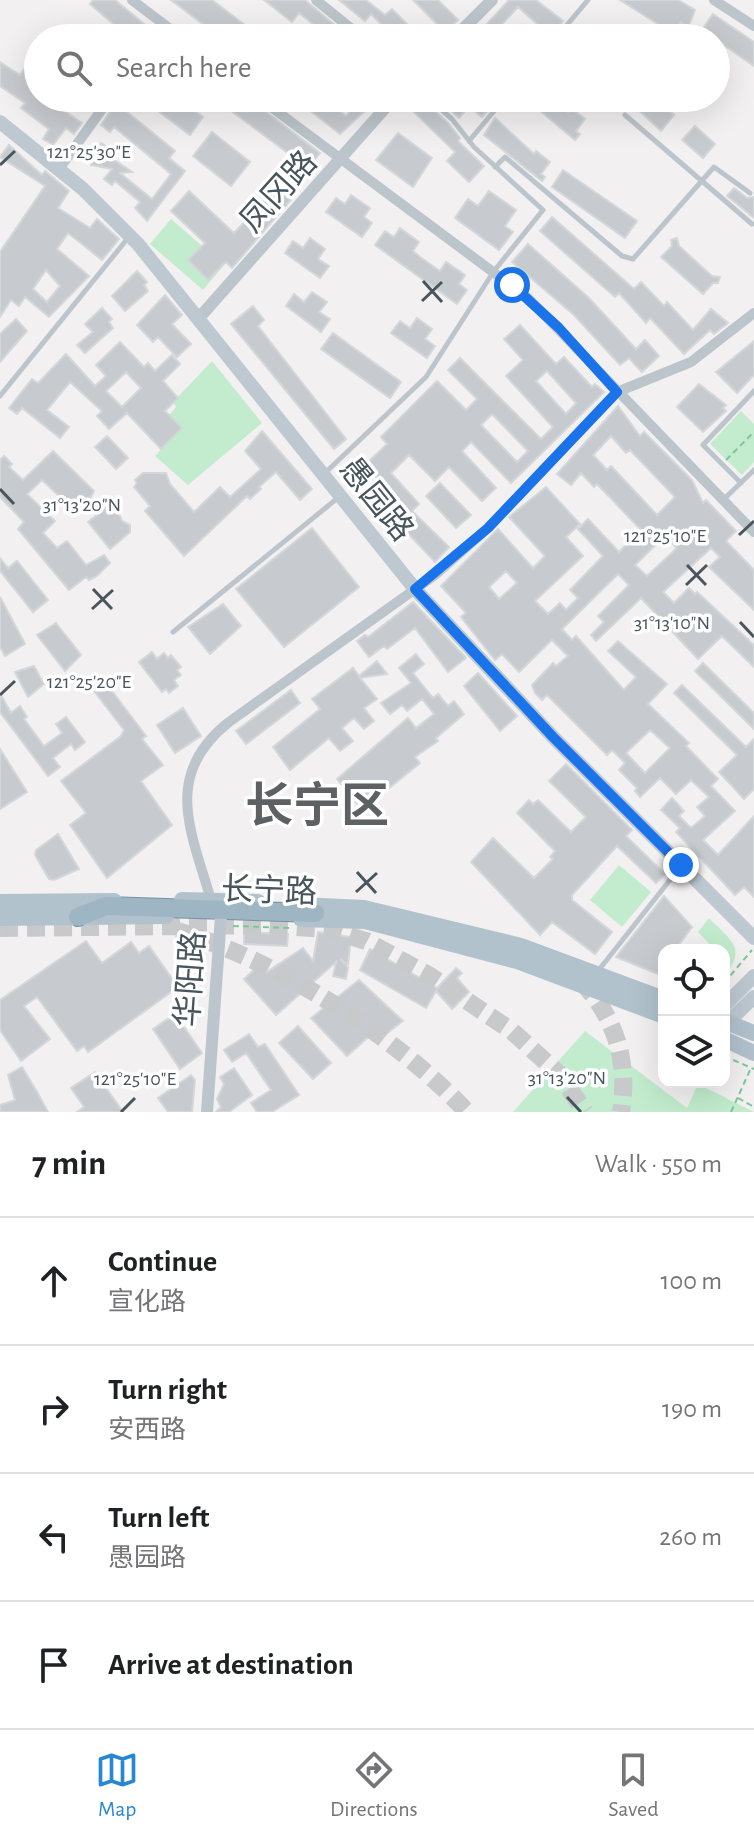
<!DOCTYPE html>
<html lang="en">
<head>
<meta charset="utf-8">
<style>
  :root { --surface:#fff; --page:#f6f6f6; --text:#202124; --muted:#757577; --line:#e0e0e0; --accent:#2787d5 }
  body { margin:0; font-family:"Alegreya Sans","Noto Sans SC",sans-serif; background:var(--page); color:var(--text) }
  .controls { position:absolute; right:24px; bottom:24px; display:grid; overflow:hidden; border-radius:16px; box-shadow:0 8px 32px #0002 }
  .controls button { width:72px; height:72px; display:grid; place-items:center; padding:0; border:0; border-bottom:2px solid var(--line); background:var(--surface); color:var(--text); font:40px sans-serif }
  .stop { position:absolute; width:24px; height:24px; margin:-18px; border:6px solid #1a73e8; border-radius:50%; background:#fff }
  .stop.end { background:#1a73e8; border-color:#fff; box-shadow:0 2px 8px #0008 }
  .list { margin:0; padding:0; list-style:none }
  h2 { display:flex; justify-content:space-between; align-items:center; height:104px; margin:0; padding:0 32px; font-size:34px }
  h2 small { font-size:26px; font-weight:400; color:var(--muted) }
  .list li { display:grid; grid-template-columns:52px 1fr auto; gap:24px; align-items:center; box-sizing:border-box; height:128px; padding:0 32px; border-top:2px solid var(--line) }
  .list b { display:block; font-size:30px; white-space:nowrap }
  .list p { margin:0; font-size:26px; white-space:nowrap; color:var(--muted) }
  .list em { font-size:26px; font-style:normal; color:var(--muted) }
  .icon { flex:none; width:44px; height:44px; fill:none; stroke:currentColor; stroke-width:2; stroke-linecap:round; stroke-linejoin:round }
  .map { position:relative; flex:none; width:754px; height:1112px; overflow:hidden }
  .search { position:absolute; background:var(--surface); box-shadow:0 8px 32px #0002; left:24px; right:24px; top:24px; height:88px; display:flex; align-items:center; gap:20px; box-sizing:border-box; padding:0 28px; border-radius:44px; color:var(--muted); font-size:30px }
  .sheet { height:616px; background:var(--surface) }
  nav { display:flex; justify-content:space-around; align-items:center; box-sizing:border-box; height:112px; border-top:2px solid var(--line); background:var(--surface); font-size:22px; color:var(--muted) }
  nav a { display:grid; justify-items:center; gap:4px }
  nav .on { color:var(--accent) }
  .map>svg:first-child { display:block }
  .green { fill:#c2eccd }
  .building { fill:#c7cbcf; stroke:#d4d7da; stroke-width:2; fill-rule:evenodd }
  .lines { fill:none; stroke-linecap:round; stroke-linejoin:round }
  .trunk-tunnel { stroke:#c8c9cb; stroke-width:18; stroke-dasharray:18 9; stroke-linecap:butt }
  .trunk-casing { stroke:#7693a6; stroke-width:20 }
  .path { stroke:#7cc79a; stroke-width:2; stroke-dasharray:6 4; stroke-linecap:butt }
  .service { stroke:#bcc5cb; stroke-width:5 }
  .minor { stroke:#bcc5cb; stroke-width:10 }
  .tertiary { stroke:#bcc5cb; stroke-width:12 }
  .secondary { stroke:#bdc8d0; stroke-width:14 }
  .primary { stroke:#b1c2cc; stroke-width:16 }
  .trunk { stroke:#9eb5c3; stroke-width:18 }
  .route { stroke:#1a73e8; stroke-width:10 }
  .ticks { fill:none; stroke:#49555c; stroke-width:3 }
  .labels { text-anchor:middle; stroke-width:7; stroke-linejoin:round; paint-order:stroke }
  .street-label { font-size:32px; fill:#49555c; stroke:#fff }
  .town-label { font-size:48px; font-weight:bold; fill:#5d6164; stroke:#fff }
  .ticks-label { font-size:20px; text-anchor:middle; fill:#49555c; stroke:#fff; stroke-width:7; stroke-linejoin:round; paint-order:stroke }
</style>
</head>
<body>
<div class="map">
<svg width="754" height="1112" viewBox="0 0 754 1112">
  <rect width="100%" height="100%" fill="#f2f0f0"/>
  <!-- green -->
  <path class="green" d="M171,219L224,265L203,290L150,244Z
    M212,361L262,423L188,485L155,456L177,433L166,419L176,407L173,402Z
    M741,411L754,424V462L742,475L710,444Z
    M619,865L651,892L622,927L590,900Z
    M709,918C730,940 748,947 724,976V950H715L698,932Z
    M585,1031L687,1108L698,1084L754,1112H513Z"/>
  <!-- building -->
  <path class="building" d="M93,0H115L161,38H130L90,4Z
    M171,0H212L262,38H221Z
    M264,0H305L350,38H331L299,13L292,22Z
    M339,0H366L385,15L392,9L421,38H395L371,14L365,21Z
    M413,0H438L458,20L445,32Z
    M509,0H536L563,21L551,36L518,7L489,38H474Z
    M620,0H678L695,10L688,28L681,22L674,34Z
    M713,14L754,42V66L702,30Z
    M0,62L20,75L24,69L38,79V98H59L54,104L82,123L74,134L66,128L53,145L43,139L49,129L21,108L25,103L0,86Z
    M141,98H178L203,117L190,135Z
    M214,98H248L320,153L308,168Z
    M294,98H323L346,116L364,98H379L340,134Z
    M452,98H488L494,103L482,117L469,106L459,118L446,106Z
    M525,98H552L568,112L571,108L585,119L576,131L580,134L575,140Z
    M626,98H654L674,115L661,131Z
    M423,100L448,123L460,138L458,141L484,166L469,182L447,161L455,152L412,110Z
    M116,103L175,151L169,158L185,171L147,221L135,208L140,202L115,181L112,185L104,179L112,169L91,165L101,143L114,152L110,157L132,172L120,173L152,199L171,174L114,127L110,132L101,125Z
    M495,118L534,154L536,151L550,162L541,174L545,177L542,181L484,135Z
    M695,126L715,144L703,158L682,140Z
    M212,132L250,162L231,186L193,156Z
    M398,133L432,158L413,187L376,160Z
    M9,145L42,175L45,171L69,191L58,208L90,228L97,219L119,239L102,260L68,233L57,249L89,276L49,317L25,297L19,306L11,300L0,317V252L45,186L0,157ZM46,270L60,286L47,302L33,289Z
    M563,170L637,221L625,238L552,187Z
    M282,182L295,195L232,268L226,262L208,280L188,260L205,243L171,211L189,191L234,233Z
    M734,188L747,198L754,197V218L727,196Z
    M489,191L516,210L505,226L513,232L499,250L455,218L468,199L478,206Z
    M351,195L370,208L364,217L372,223L362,237L326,212L336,198L345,204Z
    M552,217L634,289L641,282L664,306L667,302L693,330L711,309L728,323L714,334L710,330L684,354L650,318L646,323L619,293L615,297L540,231Z
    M400,228L419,242L413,251L420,257L440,271L446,262L465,275L459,284L467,290L457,304L375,245L385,231L394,237Z
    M310,238L325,249L318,259L329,266L320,278L285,253L293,241L303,248Z
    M677,238L679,246L712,276L720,277L718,283H713L703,294L661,257L672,246L671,240Z
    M528,244L589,298L636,349L645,340L659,356L642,372L629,358L620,365L574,315L512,262Z
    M137,271L147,282L144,285L148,291L125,311L112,296Z
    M312,292L327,302L319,312L330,319L321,332L286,306L294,294L304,302Z
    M165,295L182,315L172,324L191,344L177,357L158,337L153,342L137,325Z
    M253,306L264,320L258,326L346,439L334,449L231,324Z
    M102,308L112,319L109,322L113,328L85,353L77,345L93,332L85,324Z
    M417,318L432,329L425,339L435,346L427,358L391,333L400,321L410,328Z
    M16,319L27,331L0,362V334Z
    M520,325L556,364L564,357L592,387L595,384L604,392L511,483L471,442L462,451L496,488L482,501L449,467L435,481L409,455L391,473L419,504L412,511L449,547L435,562L400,525L393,531L371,507L388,490L365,465L387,444L381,437L437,381L466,410L477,399L448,370L460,358L541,439L553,427L506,376L523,360L504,339ZM547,371L576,403L566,414L536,381ZM492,414L528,451L517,462L481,425Z
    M333,333L401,382L390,398L321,349Z
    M754,341V375L737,393L716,372Z
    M120,342L144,367L148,363L155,371L172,355L180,364L163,381L178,398L165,411L182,428L161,449L127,413L109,429L97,416L102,411L70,382L47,410L69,427L60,438L22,408L17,414L9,408L32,379L38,383L66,354L95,386L106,376L96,365ZM126,372L141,388L122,407L106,391Z
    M699,384L726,405L723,408L726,411L703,432L677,407Z
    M618,406L640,436L644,432L692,480L703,503L706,500L736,531L726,541L754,570V610L709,567L720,557L711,548L663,592L674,603L689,588L695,594L697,592L754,645V667L722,636L698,659L641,598L596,641L591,635L604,622L598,616L629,585L618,574L562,629L572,640L576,636L624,690L636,677L608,651L618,641L667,684L648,704L689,743L686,746L718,779L711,786L735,811L703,840L718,855L754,816V897L744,887L735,895L676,832L680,828L661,810L672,798L684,811L679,816L691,828L705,816L697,807L709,797L693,782L691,780L676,794L660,778L640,797L635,791L637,788L619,770L625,763L612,750L607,755L547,695L542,700L535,693L532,685L553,663L556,666L568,656L552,640L519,672L502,654L495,660L461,617L466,613L441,586L498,529L533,568L545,556L509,517L546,487L580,524L566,537L583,556L535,601L548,614L560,603L566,610L578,598L570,590L603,556L578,529L588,519L619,552L641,530L597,484L594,487L581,473L571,485L557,474ZM611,436L626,453L630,450L675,497L657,515L611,466L607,470L593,455ZM665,536L677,548L647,576L635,565ZM506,571L517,583L499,599L489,587ZM650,730L670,748L645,773L626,753Z
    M262,431L312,489L300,500L276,472L259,487L261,489L250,499L247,496L184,556L145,511L150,506L134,487L137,483L135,480L143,473H166L170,484L194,512L220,487L230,497L261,469L245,451Z
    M107,436L128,458L116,469L95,447Z
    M53,451L94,491L87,505L75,511L42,480L27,494L55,521L43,533L57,548L67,541L86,565L104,555L110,563L97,576L89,580L86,577L69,590L18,529L24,522L0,497V460L4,456L12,464L9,467L23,480Z
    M440,483L471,515L456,528L426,496Z
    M110,505L116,506L122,521L130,525V532L110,549L88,522Z
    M312,528L359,587L284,647L236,589Z
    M0,558L8,568L17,561L48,600L33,612L0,571Z
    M0,597L25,644L5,656L0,647Z
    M413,602L466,658L448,672L415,628L387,649L384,646L369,657L357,641L365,635L368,637Z
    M223,604L241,626L210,654L188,627Z
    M56,623L81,655L65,671L37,635Z
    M152,652L157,659L164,653L168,658L171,655L181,667L177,670L181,675L174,680L178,686L169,693L166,689L162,692L139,662Z
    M416,654L424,664L413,673L433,698L438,694L448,706L454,701L464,714L436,738L438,741L415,757L420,763L362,810L337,779L408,718L416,728L434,714L422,699L407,711L402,705L390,714L381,703L411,683L399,668Z
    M377,661L387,674L360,678L377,699L364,708L374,721L364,729L354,718L342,728L353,741L340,751L329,738L290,770L273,747L320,709L312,699L353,668L359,676Z
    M703,663L754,713V729L695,671Z
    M34,666L44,684L28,697L15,672Z
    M478,673L517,716L500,731L464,686Z
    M106,683L146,736L142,739L163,765L141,781L172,825L107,878L70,825L86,813L61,781L121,736L124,730L94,691Z
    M682,685L746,747L754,739V789L744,799L719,772L737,755L674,693Z
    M291,690L300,703L246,744L236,731Z
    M0,693L11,713L20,706L27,717L24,719L44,746L62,733L56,724L66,717L85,742L75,750L71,744L53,758L60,767L48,776L0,712Z
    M183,708L201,736L175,753L157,725Z
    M0,749L27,792L0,809Z
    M566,764L632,830L626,836L665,874L656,883L617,846L572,895V900L612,932L595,954L552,922L540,935L471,862L493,838L534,878L553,859L550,857L555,851L517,813L529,800L533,804L538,800L571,832L586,817L549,781Z
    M58,834L79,869L54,880L49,879L35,855L36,850Z
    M664,896L692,927L675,950H664V966L658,974L616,957Z
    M244,932L288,934L287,946L244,944Z
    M318,932L351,937L348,964L340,959L348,967L346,979L333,976L336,962L276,1015L244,979L257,967L265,973L303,948L313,961Z
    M86,941L102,963L131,942L139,953L149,946L178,987L88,1052L84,1046L77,1051L37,997L24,1006L50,1039L21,1061L0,1030V1000Z
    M370,949L437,988L456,968L462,973L457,978L469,992L452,1009L436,991L426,1008L360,970Z
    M359,980L403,1021L381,1038L375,1031L347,1056L311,1018Z
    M175,1014L202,1053L180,1069L153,1029Z
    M298,1026L331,1063L313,1079L279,1043Z
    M249,1034L258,1047L265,1044L299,1095L272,1112H257L251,1103L271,1090L246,1053L232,1062L224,1050Z
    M22,1067L36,1090L48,1112H0V1105L15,1100L8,1075Z
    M234,1068L252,1095L229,1112H216L221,1107L217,1099L224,1084L220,1077Z
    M95,1072L123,1112H77L84,1107L71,1088Z
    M191,1075L195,1080L192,1112H168L158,1098Z"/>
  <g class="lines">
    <!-- trunk-tunnel -->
    <path class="trunk-tunnel" d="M0,928L270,925L326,929L366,941L430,976L512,1031L560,1075L585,1112
      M177,931C277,960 396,1036 467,1112
      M581,981C616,1018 629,1062 621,1112"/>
    <defs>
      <path id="trunk" d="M78,917L106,906L315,913"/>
    </defs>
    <!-- trunk casing -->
    <use href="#trunk" class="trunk-casing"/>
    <!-- path -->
    <path class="path" d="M726,460L754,432
      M233,926L291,928
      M724,983L752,950
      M724,1056L754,1069
      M738,1098L754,1107
      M731,1112L751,1068"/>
    <!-- service -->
    <path class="service" d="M556,38L588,0
      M625,115L752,224
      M469,141L505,98
      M495,167L505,157L622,256L633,259L714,167L750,193
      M0,396L128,238
      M326,472L426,377L494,271L543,210L474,147L452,119L428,98
      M741,483L703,445L754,391
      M723,500L754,470
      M173,632L339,497
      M598,971L681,866"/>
    <!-- minor -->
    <path class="minor" d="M132,0L182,38
      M316,0L363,38
      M714,0L754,26
      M259,98L528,298L754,532
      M59,169L110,98
      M211,900C191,831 162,775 229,722L435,575L488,528L617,392L691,362L754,313"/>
    <!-- tertiary -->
    <path class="tertiary" d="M454,38L492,0
      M199,318L394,98
      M207,1112L221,916L214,906"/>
    <!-- secondary -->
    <path class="secondary" d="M0,122L83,189L138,244L415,589L553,737L754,938
      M724,1006L754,976
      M724,1026L754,997"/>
    <!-- primary -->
    <path class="primary" d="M182,900L258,902
      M0,902L114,901
      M301,905L364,908L521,946L664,999
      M0,918L166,916
      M301,919L365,921L517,961L664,1016
      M724,1021L754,1033
      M724,1039L754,1053"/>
    <!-- trunk -->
    <use href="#trunk" class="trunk"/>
  </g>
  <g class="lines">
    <!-- route -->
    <path class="route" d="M512,285L559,328L617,392L488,528L415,589L553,737L681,865"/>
  </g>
  <!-- ticks -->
  <path class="ticks" d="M0,165L15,151M423,281L442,302M422,301L442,282M0,489L14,504M739,535L754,521M687,565L706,585M686,585L707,565M93,589L112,609M92,609L113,590M740,622L754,637M0,695L15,681M357,872L376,893M356,892L377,873M567,1097L581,1112M121,1112L135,1098"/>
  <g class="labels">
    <!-- street labels -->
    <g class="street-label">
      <text transform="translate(278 191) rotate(-48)" y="11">凤冈路</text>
      <text transform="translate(377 499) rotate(51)" y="11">愚园路</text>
      <text transform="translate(269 890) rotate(2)" y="11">长宁路</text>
      <text transform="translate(190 979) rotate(-86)" y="11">华阳路</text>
    </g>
    <!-- town labels -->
    <g class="town-label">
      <text x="317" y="822">长宁区</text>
    </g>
  </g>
  <g class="ticks-label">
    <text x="89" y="158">121°25'30"E</text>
    <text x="82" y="511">31°13'20"N</text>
    <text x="665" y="542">121°25'10"E</text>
    <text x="672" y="629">31°13'10"N</text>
    <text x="89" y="688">121°25'20"E</text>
    <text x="567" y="1084">31°13'20"N</text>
    <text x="135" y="1085">121°25'10"E</text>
  </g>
</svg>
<div class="controls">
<button><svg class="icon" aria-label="locate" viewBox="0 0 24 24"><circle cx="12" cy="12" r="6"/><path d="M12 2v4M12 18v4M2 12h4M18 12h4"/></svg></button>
<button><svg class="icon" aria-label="layers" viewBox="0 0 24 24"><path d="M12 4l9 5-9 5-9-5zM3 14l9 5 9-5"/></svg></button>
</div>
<div class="stop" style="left:512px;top:285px"></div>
<div class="stop end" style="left:681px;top:865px"></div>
<div class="search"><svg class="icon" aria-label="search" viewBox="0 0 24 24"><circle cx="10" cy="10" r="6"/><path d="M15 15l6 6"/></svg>Search here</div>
</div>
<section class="sheet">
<h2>7 min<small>Walk · 550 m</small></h2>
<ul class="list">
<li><svg class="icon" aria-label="ahead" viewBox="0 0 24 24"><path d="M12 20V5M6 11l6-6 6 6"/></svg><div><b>Continue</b><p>宣化路</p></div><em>100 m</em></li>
<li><svg class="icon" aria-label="right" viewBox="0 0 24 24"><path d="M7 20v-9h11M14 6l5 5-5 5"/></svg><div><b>Turn right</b><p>安西路</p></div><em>190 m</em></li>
<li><svg class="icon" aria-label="left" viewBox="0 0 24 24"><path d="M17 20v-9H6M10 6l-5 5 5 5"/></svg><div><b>Turn left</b><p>愚园路</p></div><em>260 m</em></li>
<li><svg class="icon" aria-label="arrive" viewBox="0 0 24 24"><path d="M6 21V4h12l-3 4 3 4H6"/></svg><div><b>Arrive at destination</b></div></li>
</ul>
</section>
<nav>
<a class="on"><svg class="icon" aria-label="map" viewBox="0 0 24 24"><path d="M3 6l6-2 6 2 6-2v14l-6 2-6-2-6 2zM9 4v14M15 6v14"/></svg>Map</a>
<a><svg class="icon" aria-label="directions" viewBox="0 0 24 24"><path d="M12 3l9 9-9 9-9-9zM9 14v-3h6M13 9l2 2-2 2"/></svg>Directions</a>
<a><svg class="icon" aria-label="saved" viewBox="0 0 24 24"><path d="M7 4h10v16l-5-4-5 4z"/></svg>Saved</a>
</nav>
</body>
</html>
